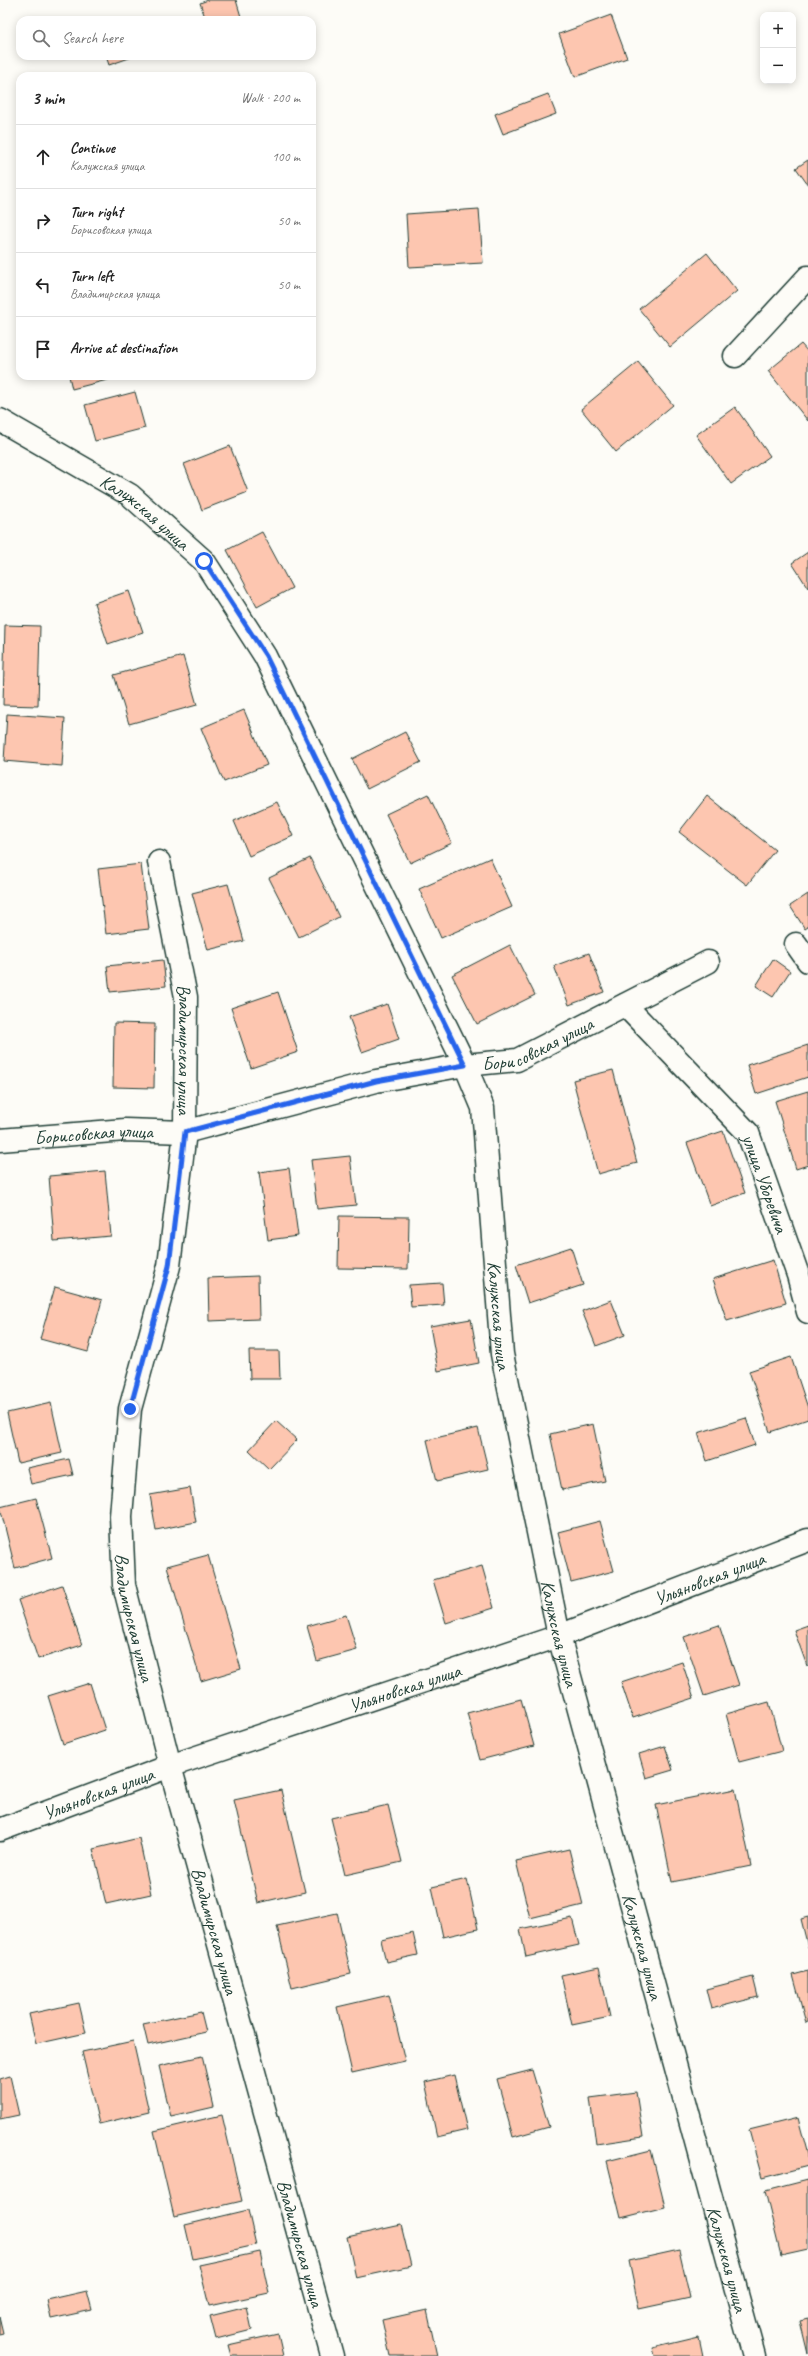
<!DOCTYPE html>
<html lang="en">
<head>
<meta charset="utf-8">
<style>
  :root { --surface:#fff; --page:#f6f6f6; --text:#222; --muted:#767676; --line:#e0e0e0 }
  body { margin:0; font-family:Caveat,sans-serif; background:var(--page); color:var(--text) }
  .controls { position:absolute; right:12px; top:12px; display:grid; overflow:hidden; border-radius:8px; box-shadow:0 2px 10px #0003 }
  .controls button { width:36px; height:36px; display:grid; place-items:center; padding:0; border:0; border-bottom:1px solid var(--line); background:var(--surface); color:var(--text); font:20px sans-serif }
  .stop { position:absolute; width:12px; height:12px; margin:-9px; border:3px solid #2563eb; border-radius:50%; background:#fff }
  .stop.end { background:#2563eb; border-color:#fff; box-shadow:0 1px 4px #0008 }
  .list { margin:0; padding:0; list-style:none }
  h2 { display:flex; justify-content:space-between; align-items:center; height:52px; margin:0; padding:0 16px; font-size:17px }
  h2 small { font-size:13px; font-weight:400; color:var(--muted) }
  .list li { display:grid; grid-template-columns:26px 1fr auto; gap:12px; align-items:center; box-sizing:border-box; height:64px; padding:0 16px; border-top:1px solid var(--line) }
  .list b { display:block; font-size:15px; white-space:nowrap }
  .list p { margin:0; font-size:13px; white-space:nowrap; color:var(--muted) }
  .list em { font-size:13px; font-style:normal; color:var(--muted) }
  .icon { flex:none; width:22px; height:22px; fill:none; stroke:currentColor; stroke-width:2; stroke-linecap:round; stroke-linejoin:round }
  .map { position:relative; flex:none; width:808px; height:2356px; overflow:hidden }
  .search { position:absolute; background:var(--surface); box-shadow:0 2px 10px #0003; left:16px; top:16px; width:300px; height:44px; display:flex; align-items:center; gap:10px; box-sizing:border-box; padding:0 14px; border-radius:12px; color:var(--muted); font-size:15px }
  .panel { position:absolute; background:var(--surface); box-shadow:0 2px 10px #0003; left:16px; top:72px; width:300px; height:308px; border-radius:12px }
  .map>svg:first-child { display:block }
  .building { fill:#fdc6b0; stroke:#1f3d34 }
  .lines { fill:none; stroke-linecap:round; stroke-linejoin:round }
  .minor-casing { stroke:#1f3d34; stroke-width:25 }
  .minor { stroke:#fdfcf7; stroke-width:22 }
  .route { stroke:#2563eb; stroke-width:5 }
  .labels { text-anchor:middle; stroke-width:3.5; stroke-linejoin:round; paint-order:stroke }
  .street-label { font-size:19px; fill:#1f3d34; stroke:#fdfcf7 }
</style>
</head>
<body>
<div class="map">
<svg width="808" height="2356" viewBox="0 0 808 2356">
  <rect width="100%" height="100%" fill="#fdfcf7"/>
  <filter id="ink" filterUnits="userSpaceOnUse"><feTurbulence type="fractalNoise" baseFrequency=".025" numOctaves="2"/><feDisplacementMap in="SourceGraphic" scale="8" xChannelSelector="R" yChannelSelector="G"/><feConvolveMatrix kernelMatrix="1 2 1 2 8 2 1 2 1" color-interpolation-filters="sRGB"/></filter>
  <g filter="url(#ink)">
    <!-- building -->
    <path class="building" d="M208,0H236L242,20H206L200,3Z
      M611,15L627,58L575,77L559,34Z
      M106,56H135L109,65Z
      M548,94L556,114L503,134L495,114Z
      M808,160V185L796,168Z
      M479,209L483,263L409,267L406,214Z
      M707,253L737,291L670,347L639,309Z
      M801,344L808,352V421L768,371Z
      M638,362L673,405L616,452L581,409Z
      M69,376H114L115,378L72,389Z
      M135,392L145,428L95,441L85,405Z
      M735,407L770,456L731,484L696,435Z
      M230,446L248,492L202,510L184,464Z
      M262,532L292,588L257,607L227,550Z
      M808,552V588L792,563Z
      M129,591L143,632L108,644L94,603Z
      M5,625L40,626L38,706L3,705Z
      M183,656L197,705L129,724L114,675Z
      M244,710L267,765L224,782L201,728Z
      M7,714L65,718L62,766L4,761Z
      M405,732L421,762L367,789L352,759Z
      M428,794L452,843L410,863L386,814Z
      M707,796L775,850L747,885L679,832Z
      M277,802L293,836L249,856L234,821Z
      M310,858L339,917L299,937L269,878Z
      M490,858L512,907L441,938L419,889Z
      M141,864L149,929L106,934L98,869Z
      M228,884L244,941L208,950L192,893Z
      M808,894V927L805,929L790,906Z
      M510,945L535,995L477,1024L452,975Z
      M589,953L604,992L569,1005L554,966Z
      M773,959L790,971L773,997L756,986Z
      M163,960L166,986L110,992L107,966Z
      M278,992L298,1052L251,1068L231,1008Z
      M387,1004L399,1039L362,1052L349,1017Z
      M114,1023L155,1024L154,1088L113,1087Z
      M808,1045V1077L756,1094L747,1065Z
      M613,1070L637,1163L598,1174L573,1080Z
      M808,1091V1165L796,1169L775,1101Z
      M723,1131L745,1193L710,1206L687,1143Z
      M350,1156L356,1205L317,1209L311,1160Z
      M289,1168L298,1236L268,1240L259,1172Z
      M105,1171L111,1236L54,1241L49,1176Z
      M339,1216L409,1217L408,1269L338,1268Z
      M571,1247L583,1285L528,1303L516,1265Z
      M773,1260L786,1303L727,1321L713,1279Z
      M258,1276L259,1319L209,1321L208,1278Z
      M442,1283L444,1305L411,1307L409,1285Z
      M55,1287L102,1300L88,1352L40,1339Z
      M611,1300L625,1335L596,1346L582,1311Z
      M471,1319L479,1363L438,1371L430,1326Z
      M249,1351H279L280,1379H250Z
      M791,1357L808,1408V1419L770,1432L749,1371Z
      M51,1403L62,1453L18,1463L7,1413Z
      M746,1418L755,1445L707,1461L698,1433Z
      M276,1421L297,1440L269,1469L249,1450Z
      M593,1424L605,1481L562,1490L550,1434Z
      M478,1428L488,1469L437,1481L427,1440Z
      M69,1459L73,1475L31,1484L27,1468Z
      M190,1488L196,1522L156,1530L150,1495Z
      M36,1498L52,1558L15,1568L0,1507Z
      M600,1521L614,1571L571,1582L558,1532Z
      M208,1555L241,1669L201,1681L167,1566Z
      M482,1566L494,1608L446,1623L433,1580Z
      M62,1585L82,1645L38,1659L18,1600Z
      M346,1615L357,1650L317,1661L307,1626Z
      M719,1625L739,1685L704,1696L684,1637Z
      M808,1625V1665L807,1666L794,1630Z
      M682,1662L694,1698L633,1718L621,1682Z
      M90,1683L105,1730L63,1744L48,1696Z
      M521,1699L534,1746L480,1760L467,1713Z
      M769,1702L782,1751L739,1762L726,1714Z
      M665,1746L673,1770L646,1778L639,1754Z
      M735,1789L751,1866L672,1882L656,1805Z
      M281,1790L305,1892L258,1903L234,1800Z
      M388,1805L402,1862L345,1875L331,1818Z
      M139,1838L151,1894L106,1904L93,1849Z
      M569,1849L583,1905L530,1918L516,1861Z
      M467,1879L478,1929L443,1937L432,1887Z
      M337,1913L351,1974L292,1988L277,1926Z
      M808,1917V1947L801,1919Z
      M572,1918L579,1945L526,1957L520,1929Z
      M413,1933L418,1955L386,1962L381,1940Z
      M599,1967L610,2017L572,2025L561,1975Z
      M808,1971V2022L806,2023L793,1975Z
      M753,1977L758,1997L711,2009L706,1989Z
      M389,1995L405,2061L352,2073L337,2007Z
      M79,2003L86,2033L36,2044L29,2014Z
      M201,2012L206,2032L148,2045L143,2024Z
      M133,2041L149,2112L99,2124L82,2052Z
      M202,2056L214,2107L171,2117L159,2066Z
      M532,2070L549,2127L513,2137L497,2079Z
      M454,2075L467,2130L437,2137L425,2082Z
      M10,2076L19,2115L0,2119V2079Z
      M636,2092L643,2137L596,2144L590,2098Z
      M222,2115L242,2201L174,2217L154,2131Z
      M798,2118L808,2155V2166L762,2178L749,2130Z
      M651,2150L665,2207L621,2218L607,2161Z
      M808,2180V2250L781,2256L765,2191Z
      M248,2210L256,2245L193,2259L185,2225Z
      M401,2225L411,2266L356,2278L347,2237Z
      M679,2250L690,2298L639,2309L629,2261Z
      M260,2252L269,2293L209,2306L199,2265Z
      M87,2291L92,2310L51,2319L47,2300Z
      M247,2307L252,2330L216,2339L210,2316Z
      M427,2310L437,2356H390L382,2320Z
      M0,2317L4,2334L0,2335Z
      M808,2319V2354L800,2321Z
      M278,2334L283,2356H231L228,2345Z
      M699,2337L703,2356H655L653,2348Z"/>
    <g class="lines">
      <defs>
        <g id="minor">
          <path d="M735,356L808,277"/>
          <path id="s1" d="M0,420L130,495L204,561L265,656L465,1065L483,1108L502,1354L559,1636L754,2356"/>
          <path id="s2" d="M159,862L186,997L185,1132L169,1266L130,1409L121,1516L124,1585L170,1766L332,2356"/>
          <path d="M796,944L808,961"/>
          <path id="s3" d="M625,1005L748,1133L798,1275L808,1312"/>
          <path id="s4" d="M0,1140L125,1130L185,1132L376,1081L465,1065L517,1060L708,962"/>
          <path id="s5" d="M0,1830L170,1766L559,1636L808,1540"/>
        </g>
      </defs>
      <!-- minor casing -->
      <use href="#minor" class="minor-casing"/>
      <!-- minor -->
      <use href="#minor" class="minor"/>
    </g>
  </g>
  <g class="lines" filter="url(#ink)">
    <!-- route -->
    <path class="route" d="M130,1409L169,1266L185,1132L376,1081L465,1065L266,656L204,561"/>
  </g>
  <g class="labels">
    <!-- street labels -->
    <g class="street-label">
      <text dy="7" stroke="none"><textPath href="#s1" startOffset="172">Калужская улица</textPath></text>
      <text dy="7" stroke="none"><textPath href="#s4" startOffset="550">Борисовская улица</textPath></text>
      <text dy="7" stroke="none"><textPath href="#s2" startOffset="190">Владимирская улица</textPath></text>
      <text dy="7" stroke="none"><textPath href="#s4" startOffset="94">Борисовская улица</textPath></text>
      <text dy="7" stroke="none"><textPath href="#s3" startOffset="231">улица Уборевича</textPath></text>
      <text dy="7" stroke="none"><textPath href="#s1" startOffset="1072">Калужская улица</textPath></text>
      <text dy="7" stroke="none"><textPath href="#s5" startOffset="753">Ульяновская улица</textPath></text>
      <text dy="7" stroke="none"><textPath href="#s2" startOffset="766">Владимирская улица</textPath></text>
      <text dy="7" stroke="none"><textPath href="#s1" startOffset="1396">Калужская улица</textPath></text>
      <text dy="7" stroke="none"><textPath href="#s5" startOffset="429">Ульяновская улица</textPath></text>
      <text dy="7" stroke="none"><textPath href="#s5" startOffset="105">Ульяновская улица</textPath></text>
      <text dy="7" stroke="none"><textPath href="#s2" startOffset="1090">Владимирская улица</textPath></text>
      <text dy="7" stroke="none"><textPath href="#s1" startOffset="1720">Калужская улица</textPath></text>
      <text dy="7" stroke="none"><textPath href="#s2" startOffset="1414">Владимирская улица</textPath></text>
      <text dy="7" stroke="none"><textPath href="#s1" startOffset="2044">Калужская улица</textPath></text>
    </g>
  </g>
</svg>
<div class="controls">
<button>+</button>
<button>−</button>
</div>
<div class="stop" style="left:204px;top:561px"></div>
<div class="stop end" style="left:130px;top:1409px"></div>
<div class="search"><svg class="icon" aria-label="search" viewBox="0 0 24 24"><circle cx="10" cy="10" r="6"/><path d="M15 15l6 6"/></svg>Search here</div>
<section class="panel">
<h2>3 min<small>Walk · 200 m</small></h2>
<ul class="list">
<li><svg class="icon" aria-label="ahead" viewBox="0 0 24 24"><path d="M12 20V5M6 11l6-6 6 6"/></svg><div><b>Continue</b><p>Калужская улица</p></div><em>100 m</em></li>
<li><svg class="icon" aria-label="right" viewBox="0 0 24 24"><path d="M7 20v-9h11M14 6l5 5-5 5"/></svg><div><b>Turn right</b><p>Борисовская улица</p></div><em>50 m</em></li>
<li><svg class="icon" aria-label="left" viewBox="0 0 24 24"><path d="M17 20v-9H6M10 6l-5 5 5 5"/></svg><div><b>Turn left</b><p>Владимирская улица</p></div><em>50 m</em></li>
<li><svg class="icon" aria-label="arrive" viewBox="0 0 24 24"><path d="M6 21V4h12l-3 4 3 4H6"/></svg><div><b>Arrive at destination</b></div></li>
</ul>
</section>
</div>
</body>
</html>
